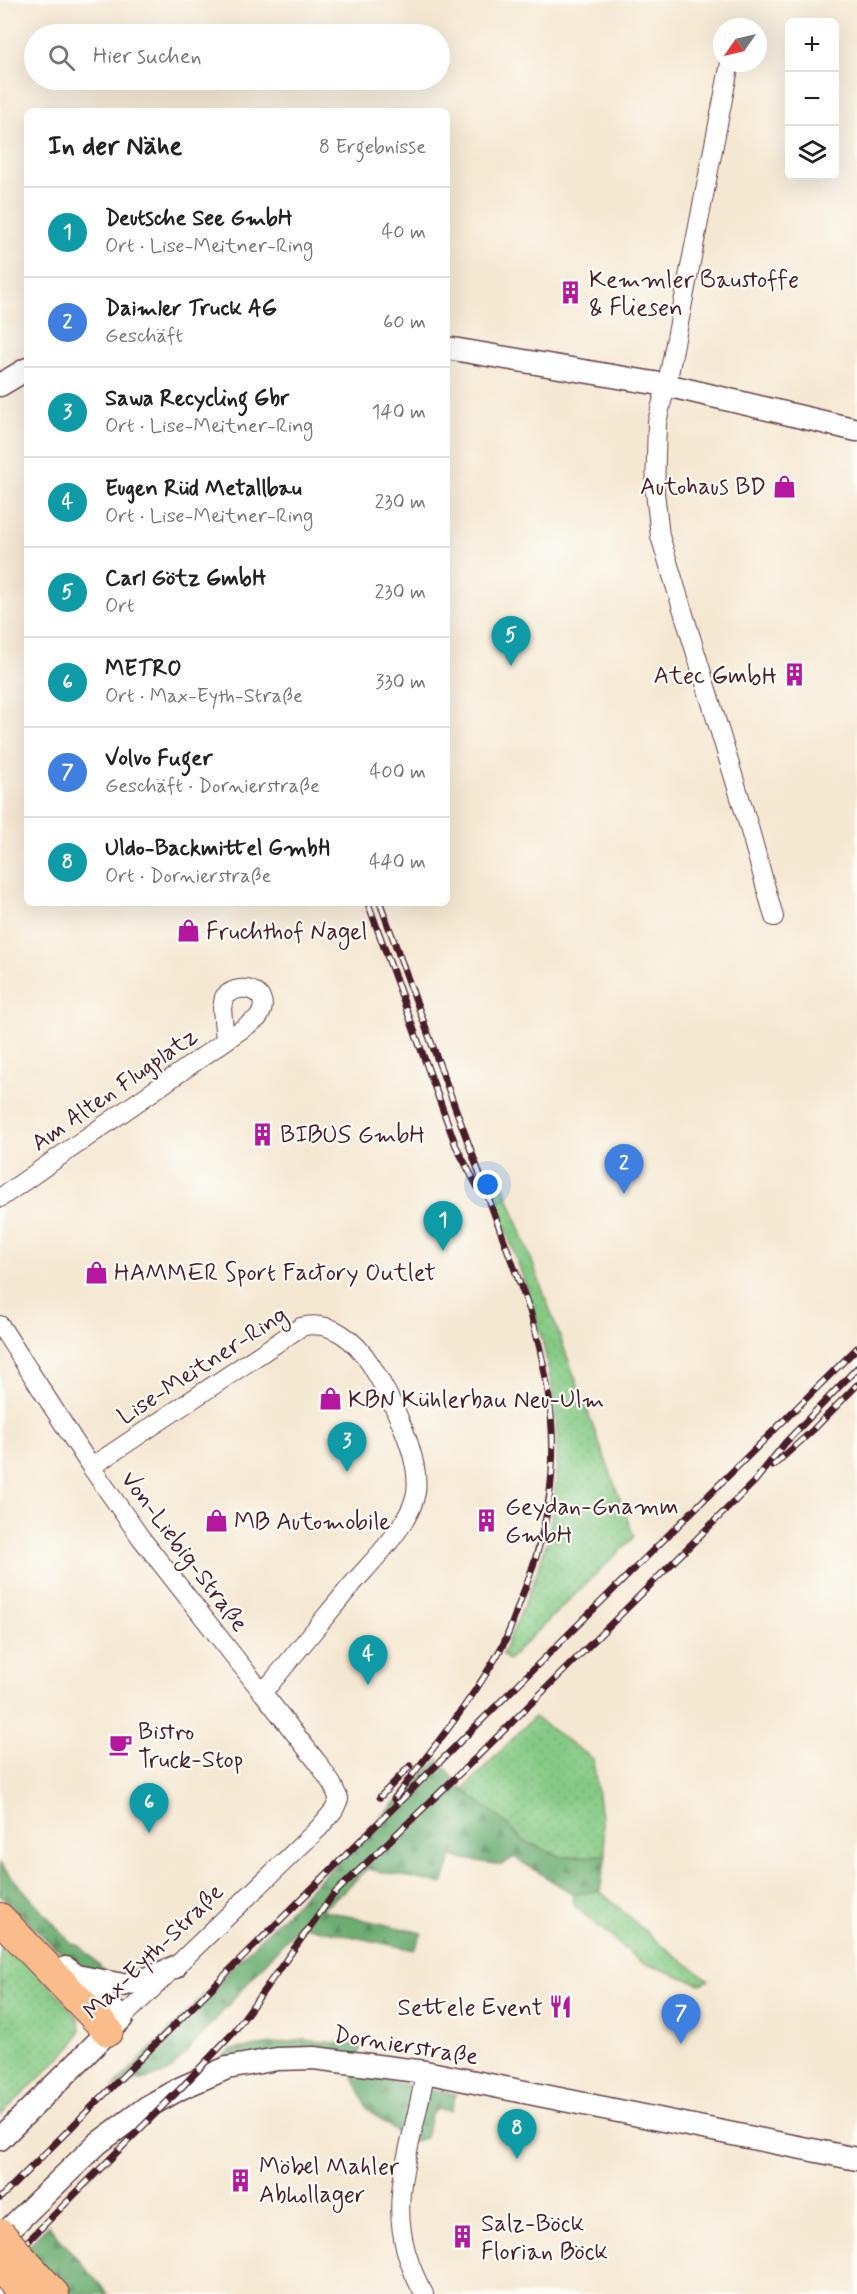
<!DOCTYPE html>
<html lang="de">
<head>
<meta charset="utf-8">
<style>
  :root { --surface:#fff; --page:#f6f6f6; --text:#222; --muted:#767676; --line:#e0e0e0; --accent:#b5179e }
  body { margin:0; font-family:Mynerve,sans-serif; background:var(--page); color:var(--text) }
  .controls { position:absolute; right:18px; top:18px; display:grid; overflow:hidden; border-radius:9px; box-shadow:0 6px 24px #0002 }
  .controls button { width:54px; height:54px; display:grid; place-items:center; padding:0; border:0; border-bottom:2px solid var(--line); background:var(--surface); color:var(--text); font:30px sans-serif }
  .compass { position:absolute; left:713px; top:18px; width:54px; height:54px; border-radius:50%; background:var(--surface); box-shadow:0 6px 24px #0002; rotate:236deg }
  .you { position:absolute; left:488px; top:1185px; width:21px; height:21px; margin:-15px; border:4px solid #fff; border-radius:50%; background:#1a73e8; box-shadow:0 0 0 9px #1a73e833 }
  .badge { display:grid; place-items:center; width:39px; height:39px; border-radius:50%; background:var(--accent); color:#fff; font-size:20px; font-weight:700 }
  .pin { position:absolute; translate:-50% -50px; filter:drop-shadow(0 2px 3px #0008) }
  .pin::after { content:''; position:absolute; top:32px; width:21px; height:18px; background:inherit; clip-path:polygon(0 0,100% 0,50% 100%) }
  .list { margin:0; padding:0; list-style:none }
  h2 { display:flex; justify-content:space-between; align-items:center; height:78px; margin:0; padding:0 24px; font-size:26px }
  h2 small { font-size:20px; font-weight:400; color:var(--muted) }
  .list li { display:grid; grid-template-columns:39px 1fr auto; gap:18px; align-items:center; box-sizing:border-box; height:90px; padding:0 24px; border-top:2px solid var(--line) }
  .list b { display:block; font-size:22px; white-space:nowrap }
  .list p { margin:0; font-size:20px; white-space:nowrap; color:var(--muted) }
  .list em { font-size:20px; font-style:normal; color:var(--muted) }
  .icon { flex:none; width:33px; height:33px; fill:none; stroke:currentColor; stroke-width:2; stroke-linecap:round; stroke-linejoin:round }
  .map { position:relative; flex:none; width:857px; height:2294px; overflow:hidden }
  .search { position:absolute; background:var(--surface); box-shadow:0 6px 24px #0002; left:24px; top:24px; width:426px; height:66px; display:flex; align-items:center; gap:15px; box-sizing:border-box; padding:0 21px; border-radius:33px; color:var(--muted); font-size:22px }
  .panel { position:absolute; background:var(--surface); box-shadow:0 6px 24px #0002; left:24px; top:108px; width:426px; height:798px; border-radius:9px }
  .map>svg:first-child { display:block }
  .grass { fill:url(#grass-dots); stroke:#687458; stroke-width:1.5 }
  .forest { fill:url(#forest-firs); stroke:#5b664e; stroke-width:1.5 }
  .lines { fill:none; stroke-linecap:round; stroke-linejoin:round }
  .minor-casing { stroke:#643d44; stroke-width:20 }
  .tertiary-casing { stroke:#643d44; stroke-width:25 }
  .trunk-casing { stroke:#643d44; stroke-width:32 }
  .minor { stroke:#fff; stroke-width:18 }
  .tertiary { stroke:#fff; stroke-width:22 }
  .trunk { stroke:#f9bc8a; stroke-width:30 }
  .rail-casing { stroke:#4a1f2b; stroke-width:7 }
  .rail { stroke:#fdfcf7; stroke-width:4.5; stroke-dasharray:14; stroke-linecap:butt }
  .trunk-bridge-casing { stroke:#643d44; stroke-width:32; stroke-linecap:butt }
  .trunk-bridge { stroke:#f9bc8a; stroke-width:30 }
  .labels { text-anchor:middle; stroke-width:4.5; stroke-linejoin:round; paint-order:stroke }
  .poi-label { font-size:24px; fill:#4a1f2b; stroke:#fdfcf7; text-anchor:start }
  .street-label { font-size:24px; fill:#4a1f2b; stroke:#fdfcf7 }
</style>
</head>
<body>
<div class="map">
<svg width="857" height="2294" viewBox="0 0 857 2294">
  <defs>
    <pattern id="grass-dots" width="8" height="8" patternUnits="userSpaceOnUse" patternTransform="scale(1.5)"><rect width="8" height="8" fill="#85ca84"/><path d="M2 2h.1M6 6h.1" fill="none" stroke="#74ad72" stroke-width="1.8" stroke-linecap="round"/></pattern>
    <pattern id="forest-firs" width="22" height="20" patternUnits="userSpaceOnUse" patternTransform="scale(1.5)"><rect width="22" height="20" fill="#6cae72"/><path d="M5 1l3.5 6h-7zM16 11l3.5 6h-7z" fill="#5b8d5e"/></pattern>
  </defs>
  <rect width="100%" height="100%" fill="#fdfcf7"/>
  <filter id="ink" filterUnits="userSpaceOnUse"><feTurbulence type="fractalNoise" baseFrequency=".0167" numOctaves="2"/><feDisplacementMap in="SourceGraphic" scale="12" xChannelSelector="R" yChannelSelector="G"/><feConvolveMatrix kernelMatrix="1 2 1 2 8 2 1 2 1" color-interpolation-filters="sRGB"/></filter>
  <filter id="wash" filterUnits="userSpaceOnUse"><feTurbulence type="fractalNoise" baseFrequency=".008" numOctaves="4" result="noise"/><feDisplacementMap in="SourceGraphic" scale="24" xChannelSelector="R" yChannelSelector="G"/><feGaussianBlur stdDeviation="1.35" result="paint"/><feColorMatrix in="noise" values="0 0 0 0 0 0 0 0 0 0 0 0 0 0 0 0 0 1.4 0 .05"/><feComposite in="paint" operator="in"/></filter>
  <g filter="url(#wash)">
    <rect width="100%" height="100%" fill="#f5e8d2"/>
    <!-- grass -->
    <path class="grass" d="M497,1167L634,1537L508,1660L502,1654C520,1615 540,1573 549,1531C576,1396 530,1297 485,1174Z
      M534,1717L593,1759L606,1855L561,1857L524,1841L499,1817L463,1790Z
      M600,1891L655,1940L709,1980L700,1984L639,1961L575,1906L573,1894Z
      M0,1927L79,2019L80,2030L73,2045L0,2116Z"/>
    <!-- forest -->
    <path class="forest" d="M439,1759L463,1790L499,1817L524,1841L561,1857L606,1855L600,1891L573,1894L514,1857L501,1865L452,1857L443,1884L368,1869L322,1910L422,1933L414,1950L299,1925L168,2073L113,2087Z
      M0,1864L72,1944L80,1946L107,1973L82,1967L52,1945L0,1895Z
      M302,2040L361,2045L357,2063L205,2072L230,2050Z
      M352,2074L456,2094L451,2111L437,2109L431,2114L426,2138L409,2142L367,2108Z
      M48,2225L108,2294H60L22,2253Z"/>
  </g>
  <g filter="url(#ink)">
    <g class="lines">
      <defs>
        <path id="minor" d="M730,63L670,369L657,422L655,492L660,536L749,827L774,917
          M0,1198L258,1018C275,995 243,978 224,997L222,1009L225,1040
          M0,1325L91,1467L141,1538L318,1763L332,1784L339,1799L334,1810L319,1828L122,2018
          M91,1467L301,1327C331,1319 356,1341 371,1365C390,1396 421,1456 416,1492C411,1525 370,1563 349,1588C323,1620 297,1651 271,1683L262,1691
          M424,2294C377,2210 412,2157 425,2072"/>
        <path id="tertiary" d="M447,348L666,385L857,430
          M0,385L27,369
          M76,1976L123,1985L152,1977L175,1967
          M0,2139L122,2018L66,1968
          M0,2238L97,2144L147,2107L181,2088L227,2068L277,2059L314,2058L425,2072L857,2159"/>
        <path id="trunk" d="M0,1918L108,2031
          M24,2261L54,2294
          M7,2275L24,2294"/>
      </defs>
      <!-- minor casing -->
      <use href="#minor" class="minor-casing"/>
      <!-- tertiary casing -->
      <use href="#tertiary" class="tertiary-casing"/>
      <!-- trunk casing -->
      <use href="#trunk" class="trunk-casing"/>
      <!-- minor -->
      <use href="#minor" class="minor"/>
      <!-- tertiary -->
      <use href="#tertiary" class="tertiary"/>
      <!-- trunk -->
      <use href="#trunk" class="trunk"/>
      <defs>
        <path id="rail" d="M368,903L456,1146L478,1188
          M380,903L530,1311C560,1414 563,1495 522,1596C516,1612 511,1628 504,1643C474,1699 432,1749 394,1799
          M773,1466L813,1430L857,1385
          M380,1797L410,1766
          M0,2198L857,1348
          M0,2269L181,2088L233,2033L333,1895L481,1753L755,1481L785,1443L857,1368"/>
      </defs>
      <!-- rail casing -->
      <use href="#rail" class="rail-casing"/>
      <!-- rail -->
      <use href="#rail" class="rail"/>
      <defs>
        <path id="trunk-bridge" d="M0,2234L24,2261
          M0,2267L7,2275"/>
      </defs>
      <!-- trunk-bridge casing -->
      <use href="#trunk-bridge" class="trunk-bridge-casing"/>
      <!-- trunk-bridge -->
      <use href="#trunk-bridge" class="trunk-bridge"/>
    </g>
  </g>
  <!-- icons -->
  <defs>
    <symbol id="building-bare" viewBox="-9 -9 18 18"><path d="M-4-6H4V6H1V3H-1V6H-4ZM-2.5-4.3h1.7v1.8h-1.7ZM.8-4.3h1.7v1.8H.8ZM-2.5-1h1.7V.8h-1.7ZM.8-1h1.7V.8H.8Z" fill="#b5179e" stroke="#fdfcf7" stroke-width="2.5" paint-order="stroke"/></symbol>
    <symbol id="shop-bare" viewBox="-9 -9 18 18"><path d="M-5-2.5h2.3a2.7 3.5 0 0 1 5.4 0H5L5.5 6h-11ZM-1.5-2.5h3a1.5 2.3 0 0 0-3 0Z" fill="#b5179e" stroke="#fdfcf7" stroke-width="2.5" paint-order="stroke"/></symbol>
    <symbol id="cafe-bare" viewBox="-9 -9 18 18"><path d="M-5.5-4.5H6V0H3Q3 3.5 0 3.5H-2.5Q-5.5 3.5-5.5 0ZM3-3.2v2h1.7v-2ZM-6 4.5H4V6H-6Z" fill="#b5179e" stroke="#fdfcf7" stroke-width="2.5" paint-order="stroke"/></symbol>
    <symbol id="restaurant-bare" viewBox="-9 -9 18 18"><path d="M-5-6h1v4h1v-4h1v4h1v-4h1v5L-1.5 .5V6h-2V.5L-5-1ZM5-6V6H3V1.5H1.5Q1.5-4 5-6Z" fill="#b5179e" stroke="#fdfcf7" stroke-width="2.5" paint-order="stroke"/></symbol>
  </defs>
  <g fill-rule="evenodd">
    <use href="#building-bare" x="554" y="276" width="33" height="33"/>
    <use href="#shop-bare" x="768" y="470" width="33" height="33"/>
    <use href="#building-bare" x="778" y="658" width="33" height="33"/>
    <use href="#shop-bare" x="172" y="914" width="33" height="33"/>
    <use href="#building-bare" x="246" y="1118" width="33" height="33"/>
    <use href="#shop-bare" x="80" y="1256" width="33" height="33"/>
    <use href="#shop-bare" x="314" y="1382" width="33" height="33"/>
    <use href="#building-bare" x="470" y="1504" width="33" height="33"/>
    <use href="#shop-bare" x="200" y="1504" width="33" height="33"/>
    <use href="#cafe-bare" x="104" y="1728" width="33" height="33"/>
    <use href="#restaurant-bare" x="544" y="1990" width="33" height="33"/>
    <use href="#building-bare" x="224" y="2164" width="33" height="33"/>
    <use href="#building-bare" x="446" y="2220" width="33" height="33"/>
  </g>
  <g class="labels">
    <!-- poi labels -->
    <g class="poi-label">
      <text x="589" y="287">Kemmler Baustoffe<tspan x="589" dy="28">&amp; Fliesen</tspan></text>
      <text x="766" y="494" text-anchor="end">Autohaus BD</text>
      <text x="777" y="683" text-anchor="end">Atec GmbH</text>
      <text x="206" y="939">Fruchthof Nagel</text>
      <text x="280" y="1142">BIBUS GmbH</text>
      <text x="114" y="1280">HAMMER Sport Factory Outlet</text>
      <text x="348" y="1407">KBN Kühlerbau Neu-Ulm</text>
      <text x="505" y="1514">Geydan-Gnamm<tspan x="505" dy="28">GmbH</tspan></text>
      <text x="234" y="1529">MB Automobile</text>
      <text x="138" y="1739">Bistro<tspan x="138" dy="28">Truck-Stop</tspan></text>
      <text x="543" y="2015" text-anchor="end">Settele Event</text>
      <text x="259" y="2174">Möbel Mahler<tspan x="259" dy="28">Abhollager</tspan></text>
      <text x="481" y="2231">Salz-Böck<tspan x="481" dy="28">Florian Böck</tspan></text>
    </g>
    <!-- street labels -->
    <g class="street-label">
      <text transform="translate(114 1089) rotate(-35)" y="8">Am Alten Flugplatz</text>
      <text transform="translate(202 1365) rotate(-33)" y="8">Lise-Meitner-Ring</text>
      <text transform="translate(185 1551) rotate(53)" y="8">Von-Liebig-Straße</text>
      <text transform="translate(153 1951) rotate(-44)" y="8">Max-Eyth-Straße</text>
      <text transform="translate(406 2045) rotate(9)" y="8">Dornierstraße</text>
    </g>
  </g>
</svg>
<div class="controls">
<button>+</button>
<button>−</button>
<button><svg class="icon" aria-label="layers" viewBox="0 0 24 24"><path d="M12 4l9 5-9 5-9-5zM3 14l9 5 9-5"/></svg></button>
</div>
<svg class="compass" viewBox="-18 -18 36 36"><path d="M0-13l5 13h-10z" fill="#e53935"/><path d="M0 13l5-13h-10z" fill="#767676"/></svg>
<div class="you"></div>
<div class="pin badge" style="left:443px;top:1251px;background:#0f9aa8">1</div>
<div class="pin badge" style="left:624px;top:1194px;background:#3f7fe0">2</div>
<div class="pin badge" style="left:347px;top:1472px;background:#0f9aa8">3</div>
<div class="pin badge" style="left:368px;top:1685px;background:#0f9aa8">4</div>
<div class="pin badge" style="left:511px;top:666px;background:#0f9aa8">5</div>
<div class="pin badge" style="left:149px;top:1833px;background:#0f9aa8">6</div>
<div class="pin badge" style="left:681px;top:2044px;background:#3f7fe0">7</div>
<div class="pin badge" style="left:517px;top:2159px;background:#0f9aa8">8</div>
<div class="search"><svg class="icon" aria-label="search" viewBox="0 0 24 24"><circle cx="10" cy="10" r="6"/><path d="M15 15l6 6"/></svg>Hier suchen</div>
<section class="panel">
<h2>In der Nähe<small>8 Ergebnisse</small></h2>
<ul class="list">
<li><span class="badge" style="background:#0f9aa8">1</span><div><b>Deutsche See GmbH</b><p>Ort · Lise-Meitner-Ring</p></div><em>40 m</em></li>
<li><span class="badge" style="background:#3f7fe0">2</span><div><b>Daimler Truck AG</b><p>Geschäft</p></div><em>60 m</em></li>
<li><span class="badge" style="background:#0f9aa8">3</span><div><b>Sawa Recycling Gbr</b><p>Ort · Lise-Meitner-Ring</p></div><em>140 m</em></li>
<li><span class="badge" style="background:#0f9aa8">4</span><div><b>Eugen Rüd Metallbau</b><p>Ort · Lise-Meitner-Ring</p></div><em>230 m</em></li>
<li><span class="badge" style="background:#0f9aa8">5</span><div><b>Carl Götz GmbH</b><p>Ort</p></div><em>230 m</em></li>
<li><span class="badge" style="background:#0f9aa8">6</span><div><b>METRO</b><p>Ort · Max-Eyth-Straße</p></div><em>330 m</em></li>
<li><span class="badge" style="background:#3f7fe0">7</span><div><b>Volvo Fuger</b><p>Geschäft · Dornierstraße</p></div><em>400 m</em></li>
<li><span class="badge" style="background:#0f9aa8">8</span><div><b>Uldo-Backmittel GmbH</b><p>Ort · Dornierstraße</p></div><em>440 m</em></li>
</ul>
</section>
</div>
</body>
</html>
